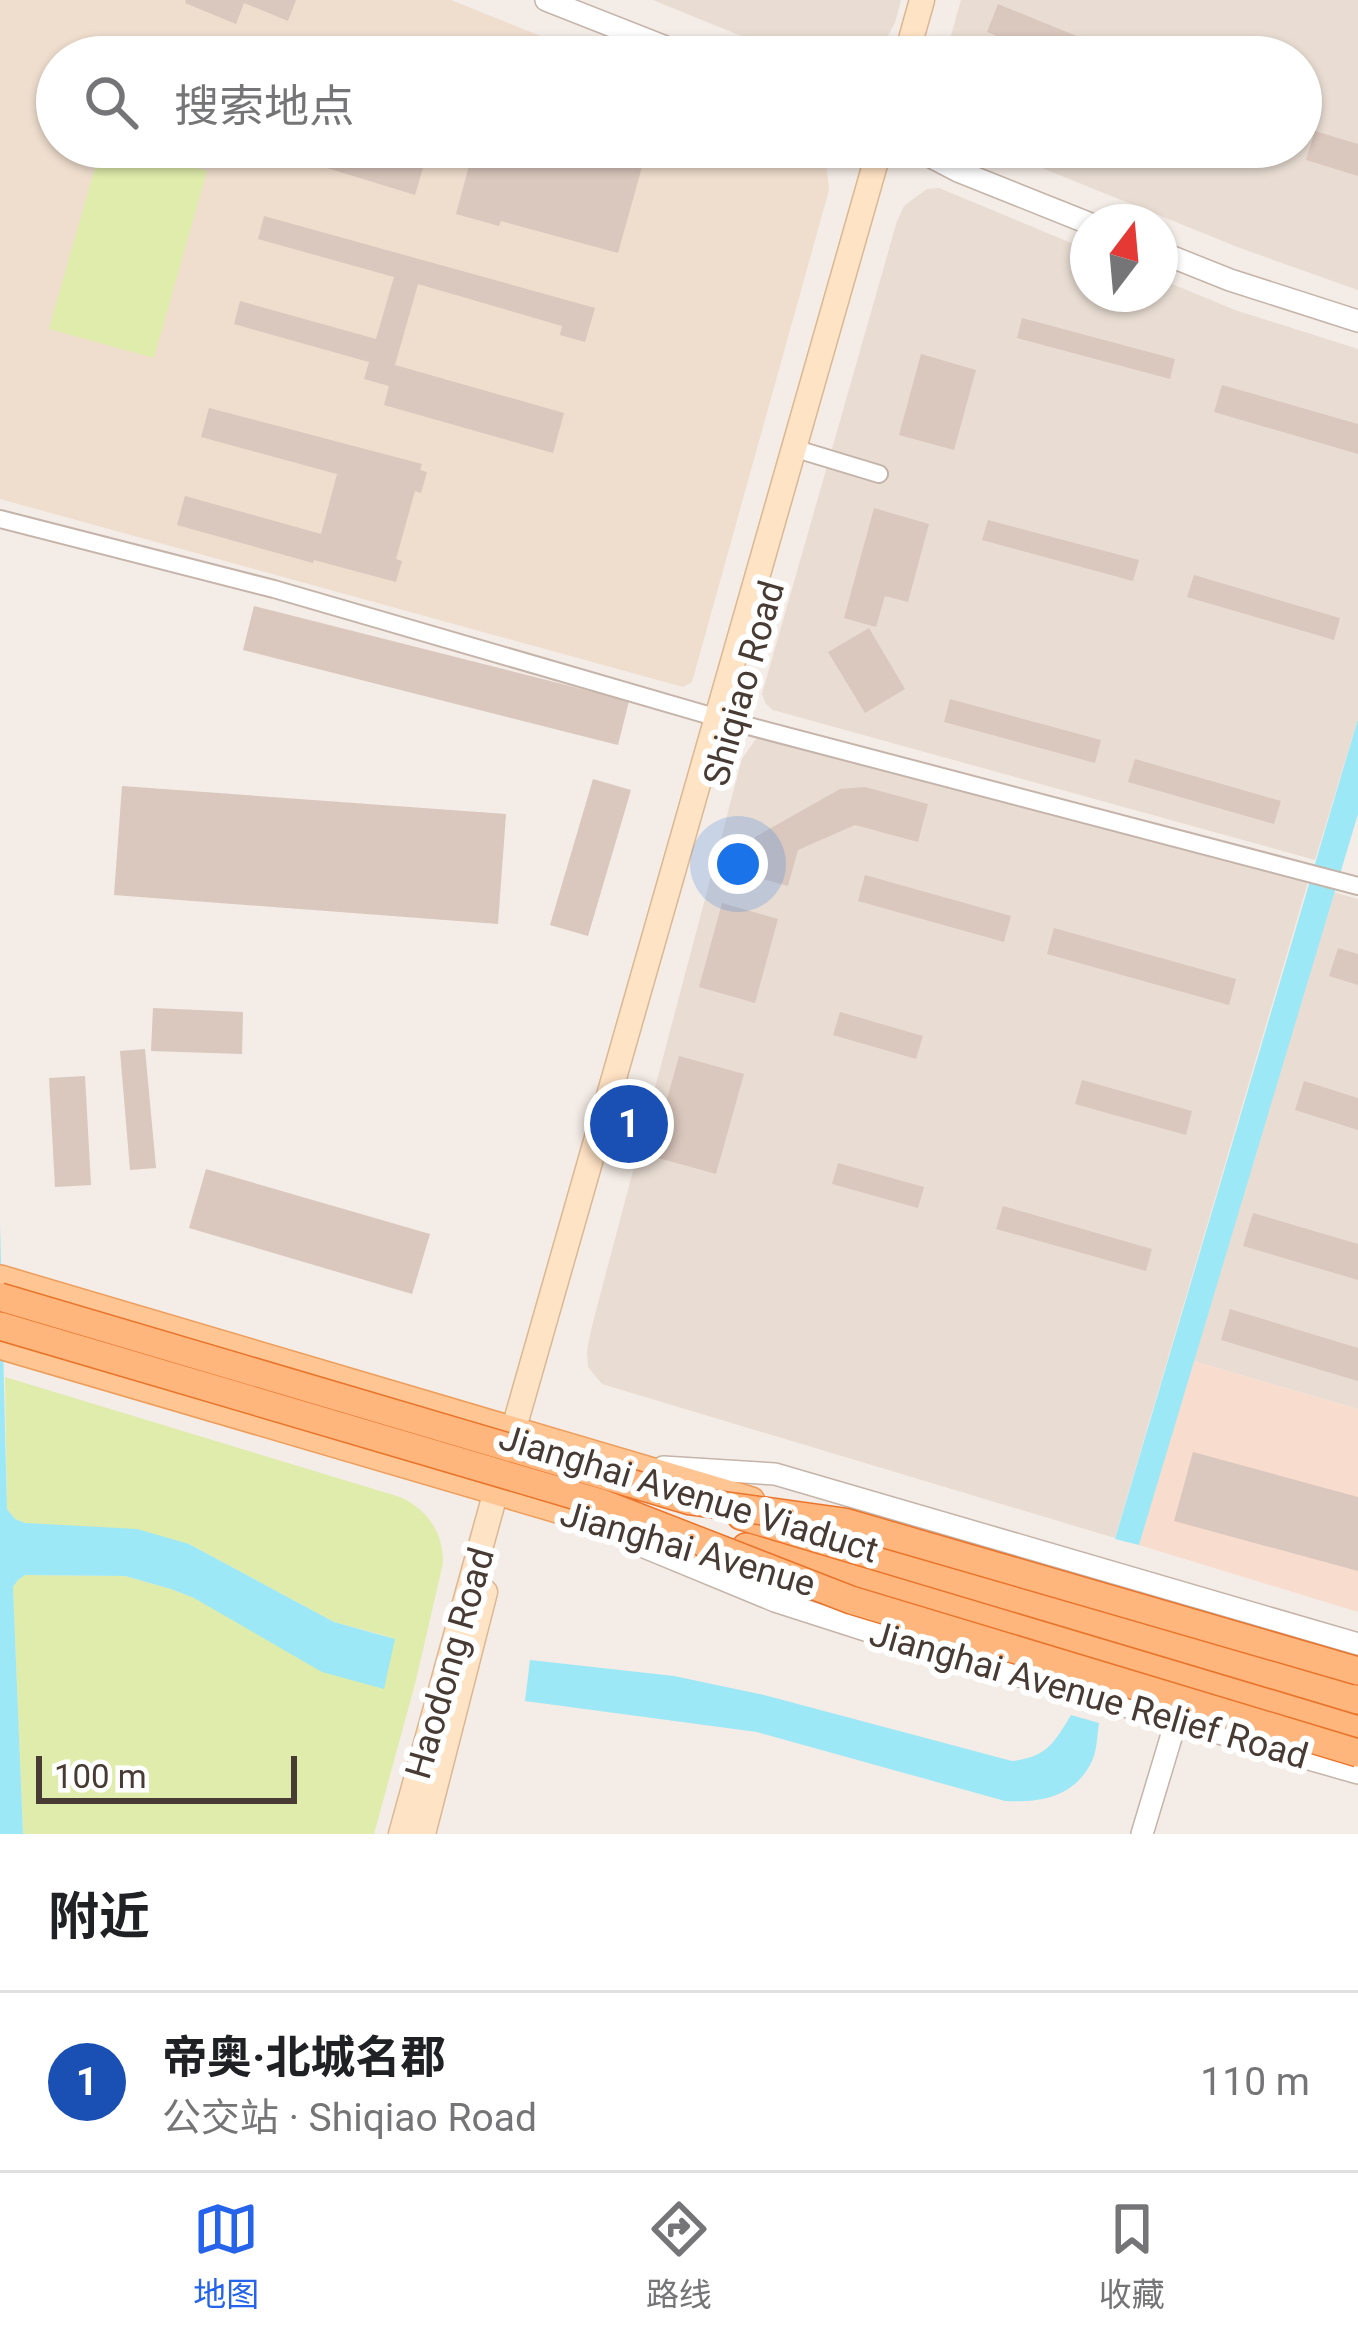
<!DOCTYPE html>
<html lang="zh">
<head>
<meta charset="utf-8">
<style>
  :root { --surface:#fff; --page:#f2f2f2; --text:#202124; --muted:#757577; --line:#e0e0e0; --accent:#2563eb }
  body { margin:0; font-family:Roboto,"Noto Sans SC",sans-serif; background:var(--page); color:var(--text) }
  .compass { position:absolute; left:1070px; top:204px; width:108px; height:108px; border-radius:50%; background:var(--surface); box-shadow:0 3px 9px #0004; rotate:16deg }
  .scale { position:absolute; left:36px; bottom:30px; width:261px; box-sizing:border-box; padding-left:12px; border:6px solid #483b34; border-top:0; font-size:33px; line-height:42px; white-space:nowrap; color:#483b34; -webkit-text-stroke:9px #fff; paint-order:stroke }
  .you { position:absolute; left:738px; top:864px; width:42px; height:42px; margin:-30px; border:9px solid #fff; border-radius:50%; background:#1a73e8; box-shadow:0 0 0 18px #1a73e833 }
  .badge { display:grid; place-items:center; width:78px; height:78px; border-radius:50%; background:var(--accent); color:#fff; font-size:39px; font-weight:700 }
  .pin { position:absolute; translate:-50% -50%; border:6px solid #fff; box-shadow:0 3px 12px #0006 }
  .list { margin:0; padding:0; list-style:none }
  h2 { display:flex; justify-content:space-between; align-items:center; height:156px; margin:0; padding:0 48px; font-size:51px }
  h2 small { font-size:39px; font-weight:400; color:var(--muted) }
  .list li { display:grid; grid-template-columns:78px 1fr auto; gap:36px; align-items:center; box-sizing:border-box; height:180px; padding:0 48px; border-top:3px solid var(--line) }
  .list b { display:block; font-size:45px; white-space:nowrap }
  .list p { margin:0; font-size:39px; white-space:nowrap; color:var(--muted) }
  .list em { font-size:39px; font-style:normal; color:var(--muted) }
  .icon { flex:none; width:66px; height:66px; fill:none; stroke:currentColor; stroke-width:2; stroke-linecap:round; stroke-linejoin:round }
  .map { position:relative; flex:none; width:1358px; height:1834px; overflow:hidden }
  .search { position:absolute; background:var(--surface); box-shadow:0 3px 9px #0004; left:36px; right:36px; top:36px; height:132px; display:flex; align-items:center; gap:30px; box-sizing:border-box; padding:0 42px; border-radius:66px; color:var(--muted); font-size:45px }
  .sheet { height:336px; background:var(--surface) }
  nav { display:flex; justify-content:space-around; align-items:center; box-sizing:border-box; height:168px; border-top:3px solid var(--line); background:var(--surface); font-size:33px; color:var(--muted) }
  nav a { display:grid; justify-items:center; gap:6px }
  nav .on { color:var(--accent) }
  .map>svg:first-child { display:block }
  .residential { fill:#e9ddd3 }
  .commercial { fill:#f8ddcf }
  .education { fill:#efdece }
  .green { fill:#dfecab }
  .water { fill:#9de8f6 }
  .building { fill:#dac7bd }
  .lines { fill:none; stroke-linecap:round; stroke-linejoin:round }
  .minor-casing { stroke:#c4b4aa; stroke-width:20 }
  .tertiary-casing { stroke:#c4b4aa; stroke-width:24 }
  .secondary-casing { stroke:#dbb793; stroke-width:27 }
  .primary-casing { stroke:#ee9d5a; stroke-width:30 }
  .trunk-casing { stroke:#ea742a; stroke-width:30 }
  .minor { stroke:#fff; stroke-width:16 }
  .tertiary { stroke:#fff; stroke-width:21 }
  .secondary { stroke:#ffe3c5; stroke-width:24 }
  .primary { stroke:#ffc694; stroke-width:27 }
  .trunk { stroke:#ffb67d; stroke-width:27 }
  .trunk-bridge-casing { stroke:#ea742a; stroke-width:30; stroke-linecap:butt }
  .trunk-bridge { stroke:#ffb67d; stroke-width:27 }
  .labels { text-anchor:middle; stroke-width:12; stroke-linejoin:round; paint-order:stroke }
  .street-label { font-size:36px; fill:#483b34; stroke:#fff }
</style>
</head>
<body>
<div class="map">
<svg width="1358" height="1834" viewBox="0 0 1358 1834">
  <rect width="100%" height="100%" fill="#f4ece6"/>
  <!-- residential -->
  <path class="residential" d="M653,0H901L895,23L876,57H793Z
    M961,0H1358V290L1240,248L990,147H1301V57H945Z
    M939,188L1088,250V294H1160V279L1235,310L1358,349V719L1315,860L773,710L766,704L762,694L897,221L904,206L917,196L927,189Z
    M762,736L1308,882L1115,1538L602,1384L588,1367L587,1350L592,1326L742,759L755,740Z
    M1333,892L1358,899V1409L1193,1361Z"/>
  <!-- commercial -->
  <path class="commercial" d="M1193,1361L1358,1409V1612L1139,1545Z"/>
  <!-- education -->
  <path class="education" d="M0,0H451L593,57H57V147L817,149L826,162L829,190L692,682L683,687L0,499Z"/>
  <!-- green -->
  <path class="green" d="M101,147H123L207,171L154,358L49,329Z
    M5,1377L400,1497C428,1510 443,1532 443,1563L416,1680L374,1834H23L13,1587L18,1580L25,1575L125,1576L171,1589L194,1598L394,1638L334,1622L189,1544L25,1523L15,1519L7,1509Z"/>
  <!-- water -->
  <path class="water" d="M1358,719V814L1139,1545L1115,1539Z
    M0,1222L7,1509L15,1519L25,1523L137,1529L189,1544L334,1622L395,1639L384,1689L322,1672L194,1598L171,1589L125,1576L25,1575L18,1580L13,1587L23,1834H0Z
    M530,1660L674,1676L764,1695L1012,1761C1047,1757 1054,1743 1071,1715L1099,1723C1097,1736 1097,1752 1091,1763C1074,1797 1040,1803 1005,1801L757,1732L525,1701Z"/>
  <!-- building -->
  <path class="building" d="M186,0H296L288,21L244,3L236,24L185,3Z
    M998,4L1128,57H1049L987,32Z
    M1315,131L1358,144V176L1306,160Z
    M291,147H429L415,195L288,156Z
    M474,147H624L645,156L618,253L501,221L499,226L456,214Z
    M264,216L595,308L585,342L560,335L562,326L418,284L395,365L564,413L553,453L384,405L389,386L364,379L369,362L234,324L240,301L376,339L394,277L258,239Z
    M1022,318L1175,359L1170,379L1017,338Z
    M921,354L976,370L954,450L899,435Z
    M1222,385L1358,424V454L1214,412Z
    M209,408L422,464L420,470L427,472L421,493L415,491L396,559L402,561L396,582L314,560L313,563L177,525L185,496L321,534L337,474L201,437Z
    M874,508L929,524L908,602L885,596L876,627L844,618Z
    M988,520L1139,560L1133,581L982,540Z
    M1194,575L1340,618L1334,640L1187,597Z
    M254,606L629,701L618,745L243,650Z
    M869,628L905,689L865,713L828,652Z
    M950,699L1101,740L1095,763L944,722Z
    M1135,759L1281,801L1274,824L1128,782Z
    M593,779L631,790L588,936L550,925Z
    M122,786L506,814L498,924L114,895Z
    M865,787L928,804L918,842L855,825L798,850L788,886L745,874L755,837L840,789Z
    M865,875L1011,916L1004,942L858,901Z
    M722,903L778,919L755,1003L699,987Z
    M1054,928L1236,979L1229,1005L1047,954Z
    M1338,948L1358,954V985L1329,976Z
    M153,1008L243,1012L242,1054L151,1051Z
    M840,1012L923,1036L916,1059L833,1035Z
    M145,1049L156,1168L130,1170L120,1051Z
    M679,1056L744,1074L716,1174L651,1156Z
    M85,1076L91,1185L55,1187L49,1078Z
    M1082,1080L1192,1111L1186,1135L1075,1104Z
    M1304,1081L1358,1098V1130L1295,1110Z
    M838,1163L924,1187L918,1208L832,1184Z
    M206,1169L430,1234L412,1294L189,1228Z
    M1003,1206L1152,1249L1146,1271L996,1229Z
    M1253,1213L1358,1244V1280L1243,1246Z
    M1230,1309L1358,1348V1381L1221,1340Z
    M1193,1452L1358,1497V1571L1174,1521Z"/>
  <g class="lines">
    <defs>
      <path id="minor" d="M793,448L879,474
        M0,519L274,589L718,718L1358,886"/>
      <path id="tertiary" d="M546,0L691,57
        M912,147L958,171L1088,223
        M1160,252L1230,280L1358,321
        M663,1467L775,1474L1358,1644
        M632,1542L775,1601L909,1644L1358,1773
        M1142,1834L1176,1721"/>
      <path id="secondary" d="M906,57L922,0
        M401,1834L496,1491L880,147
        M423,1834L485,1592"/>
      <path id="primary" d="M0,1279L751,1501
        M0,1345L687,1547"/>
      <path id="trunk" d="M741,1516L1358,1700
        M746,1547L1358,1730"/>
    </defs>
    <!-- minor casing -->
    <use href="#minor" class="minor-casing"/>
    <!-- tertiary casing -->
    <use href="#tertiary" class="tertiary-casing"/>
    <!-- secondary casing -->
    <use href="#secondary" class="secondary-casing"/>
    <!-- primary casing -->
    <use href="#primary" class="primary-casing"/>
    <!-- trunk casing -->
    <use href="#trunk" class="trunk-casing"/>
    <!-- minor -->
    <use href="#minor" class="minor"/>
    <!-- tertiary -->
    <use href="#tertiary" class="tertiary"/>
    <!-- secondary -->
    <use href="#secondary" class="secondary"/>
    <!-- primary -->
    <use href="#primary" class="primary"/>
    <!-- trunk -->
    <use href="#trunk" class="trunk"/>
    <defs>
      <path id="trunk-bridge" d="M0,1297L691,1501L844,1522L1358,1671
        M0,1326L604,1504L851,1600L1358,1753"/>
    </defs>
    <!-- trunk-bridge casing -->
    <use href="#trunk-bridge" class="trunk-bridge-casing"/>
    <!-- trunk-bridge -->
    <use href="#trunk-bridge" class="trunk-bridge"/>
  </g>
  <g class="labels">
    <!-- street labels -->
    <g class="street-label">
      <text transform="translate(743 683) rotate(-74)" y="13">Shiqiao Road</text>
      <text transform="translate(689 1493) rotate(17)" y="13">Jianghai Avenue Viaduct</text>
      <text transform="translate(688 1548) rotate(16)" y="13">Jianghai Avenue</text>
      <text transform="translate(449 1663) rotate(-74)" y="13">Haodong Road</text>
      <text transform="translate(1089 1694) rotate(16)" y="13">Jianghai Avenue Relief Road</text>
    </g>
  </g>
</svg>
<svg class="compass" viewBox="-18 -18 36 36"><path d="M0-13l5 13h-10z" fill="#e53935"/><path d="M0 13l5-13h-10z" fill="#757577"/></svg>
<div class="scale">100 m</div>
<div class="you"></div>
<div class="pin badge" style="left:629px;top:1124px;background:#1a4fb4">1</div>
<div class="search"><svg class="icon" aria-label="search" viewBox="0 0 24 24"><circle cx="10" cy="10" r="6"/><path d="M15 15l6 6"/></svg>搜索地点</div>
</div>
<section class="sheet">
<h2>附近<small></small></h2>
<ul class="list">
<li><span class="badge" style="background:#1a4fb4">1</span><div><b>帝奥·北城名郡</b><p>公交站 · Shiqiao Road</p></div><em>110 m</em></li>
</ul>
</section>
<nav>
<a class="on"><svg class="icon" aria-label="map" viewBox="0 0 24 24"><path d="M3 6l6-2 6 2 6-2v14l-6 2-6-2-6 2zM9 4v14M15 6v14"/></svg>地图</a>
<a><svg class="icon" aria-label="directions" viewBox="0 0 24 24"><path d="M12 3l9 9-9 9-9-9zM9 14v-3h6M13 9l2 2-2 2"/></svg>路线</a>
<a><svg class="icon" aria-label="saved" viewBox="0 0 24 24"><path d="M7 4h10v16l-5-4-5 4z"/></svg>收藏</a>
</nav>
</body>
</html>
